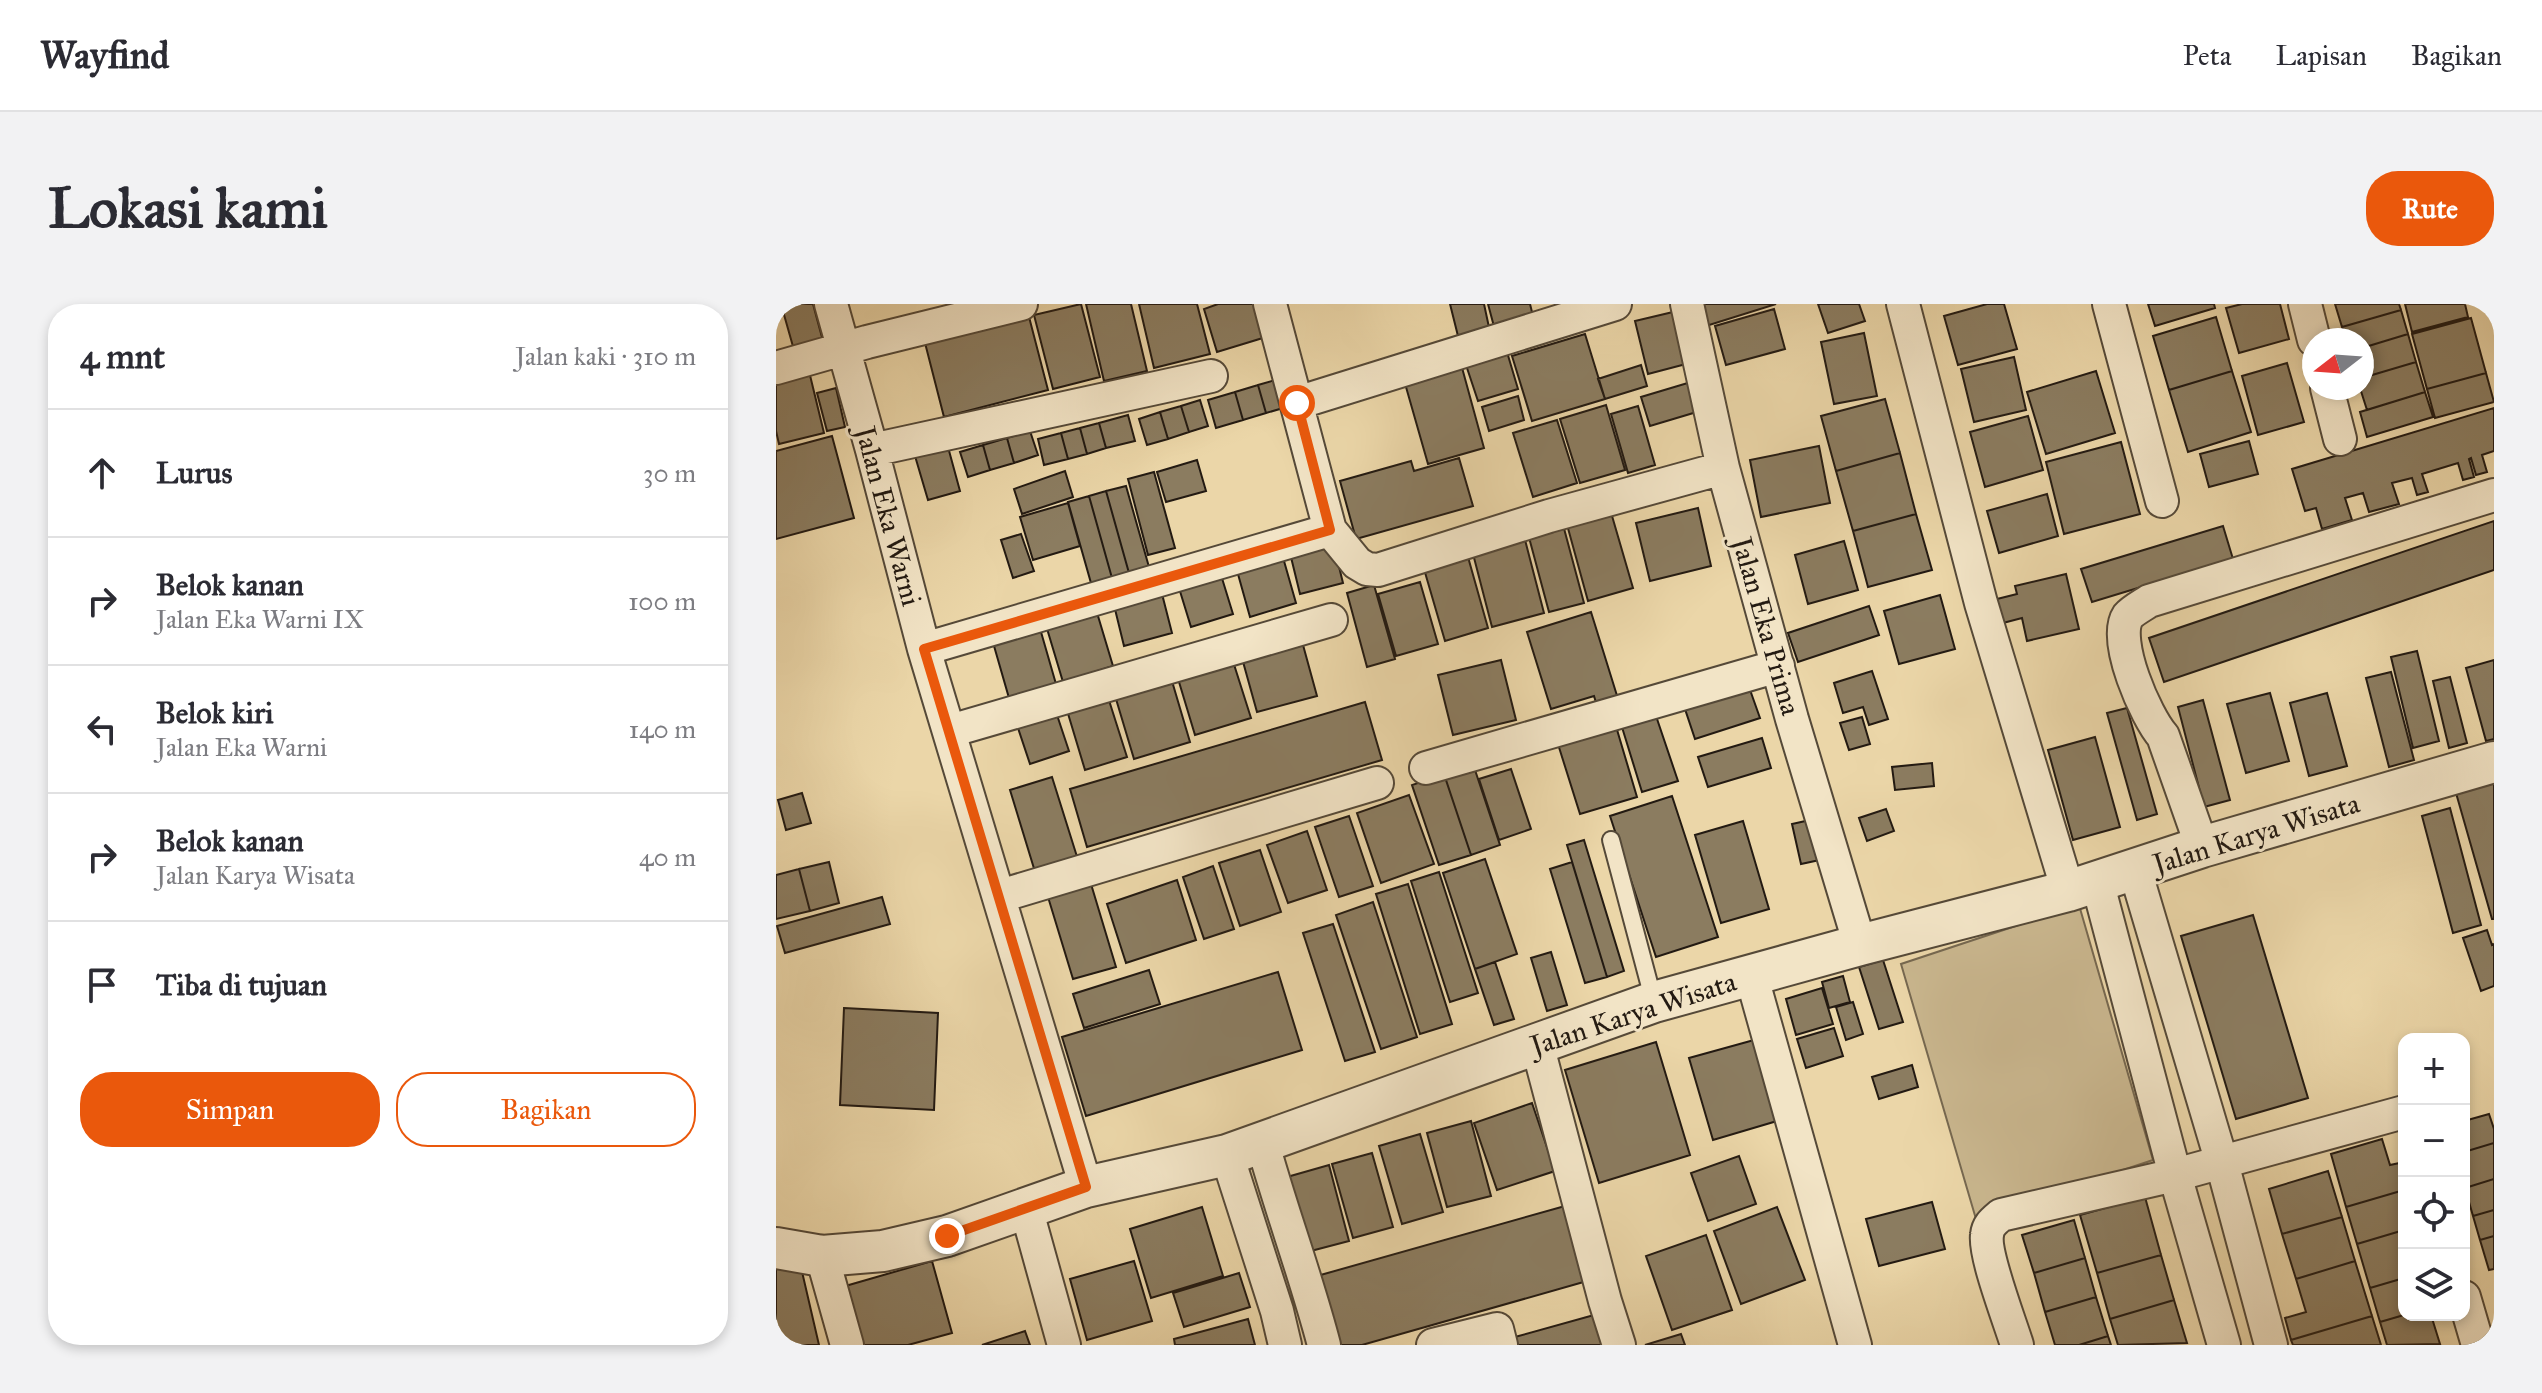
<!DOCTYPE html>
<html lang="id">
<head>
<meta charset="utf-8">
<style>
  :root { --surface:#fff; --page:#f2f2f3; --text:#2b2b33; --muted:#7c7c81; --line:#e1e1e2; --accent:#ea580c }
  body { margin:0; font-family:"IM FELL Great Primer",serif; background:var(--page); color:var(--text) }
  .controls { position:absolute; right:24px; bottom:24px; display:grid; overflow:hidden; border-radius:16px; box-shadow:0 4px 12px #0003 }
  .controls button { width:72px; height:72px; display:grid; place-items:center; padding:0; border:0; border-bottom:2px solid var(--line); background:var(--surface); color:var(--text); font:40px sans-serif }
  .compass { position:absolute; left:1526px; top:24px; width:72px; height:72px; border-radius:50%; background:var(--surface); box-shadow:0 4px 12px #0003; rotate:253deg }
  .stop { position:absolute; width:24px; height:24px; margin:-18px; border:6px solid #ea580c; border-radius:50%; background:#fff }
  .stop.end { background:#ea580c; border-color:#fff; box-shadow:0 2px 8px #0008 }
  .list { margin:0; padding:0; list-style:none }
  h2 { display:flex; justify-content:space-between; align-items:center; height:104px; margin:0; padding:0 32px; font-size:34px }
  h2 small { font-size:26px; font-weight:400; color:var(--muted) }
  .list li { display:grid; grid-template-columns:52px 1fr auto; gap:24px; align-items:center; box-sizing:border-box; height:128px; padding:0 32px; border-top:2px solid var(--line) }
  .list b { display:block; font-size:30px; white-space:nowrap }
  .list p { margin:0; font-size:26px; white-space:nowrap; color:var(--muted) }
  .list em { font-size:26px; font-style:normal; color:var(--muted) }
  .actions { display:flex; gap:16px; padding:24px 32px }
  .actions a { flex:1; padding:18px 0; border:2px solid var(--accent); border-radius:32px; text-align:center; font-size:28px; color:var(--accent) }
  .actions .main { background:var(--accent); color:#fff }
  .icon { flex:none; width:44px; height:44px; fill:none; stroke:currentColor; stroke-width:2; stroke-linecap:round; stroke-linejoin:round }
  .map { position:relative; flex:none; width:1718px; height:1041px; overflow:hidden; border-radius:32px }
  header { display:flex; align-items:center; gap:48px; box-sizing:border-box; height:112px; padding:0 40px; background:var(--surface); border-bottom:2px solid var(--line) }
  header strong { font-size:38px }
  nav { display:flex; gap:44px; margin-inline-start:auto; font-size:28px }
  .intro { display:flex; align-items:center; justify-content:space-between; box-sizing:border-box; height:192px; padding:0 48px }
  h1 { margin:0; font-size:56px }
  .button { padding:20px 36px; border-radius:32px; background:var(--accent); color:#fff; font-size:28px; font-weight:700 }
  main { display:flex; gap:48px; padding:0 48px }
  aside { flex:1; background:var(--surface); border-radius:32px; box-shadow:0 4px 12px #0003 }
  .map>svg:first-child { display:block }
  .green { fill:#c9b68e; stroke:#766850; stroke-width:2 }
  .building { fill:#8b7c60; stroke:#231a12; stroke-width:2 }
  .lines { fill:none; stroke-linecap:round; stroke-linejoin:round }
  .service-casing { stroke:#554938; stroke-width:20 }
  .minor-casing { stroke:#554938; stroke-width:36 }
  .tertiary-casing { stroke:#554938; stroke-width:44 }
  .service { stroke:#f2e4c6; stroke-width:16 }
  .minor { stroke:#f2e4c6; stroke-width:32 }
  .tertiary { stroke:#f2e4c6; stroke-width:40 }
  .route { stroke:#ea580c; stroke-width:10 }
  .labels { text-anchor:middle; stroke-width:6; stroke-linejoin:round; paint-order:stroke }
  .street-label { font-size:28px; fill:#231a12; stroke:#f2e4c6 }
</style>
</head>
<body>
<header>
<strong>Wayfind</strong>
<nav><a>Peta</a><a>Lapisan</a><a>Bagikan</a></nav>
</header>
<div class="intro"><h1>Lokasi kami</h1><a class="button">Rute</a></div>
<main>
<aside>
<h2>4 mnt<small>Jalan kaki · 310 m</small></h2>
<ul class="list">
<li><svg class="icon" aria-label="ahead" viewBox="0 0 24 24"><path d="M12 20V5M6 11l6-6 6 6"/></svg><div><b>Lurus</b></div><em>30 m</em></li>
<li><svg class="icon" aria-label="right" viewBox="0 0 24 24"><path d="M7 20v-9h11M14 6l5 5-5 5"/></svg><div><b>Belok kanan</b><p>Jalan Eka Warni IX</p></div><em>100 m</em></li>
<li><svg class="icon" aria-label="left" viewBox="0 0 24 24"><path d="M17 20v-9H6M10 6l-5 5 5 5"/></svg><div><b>Belok kiri</b><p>Jalan Eka Warni</p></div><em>140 m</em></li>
<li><svg class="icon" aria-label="right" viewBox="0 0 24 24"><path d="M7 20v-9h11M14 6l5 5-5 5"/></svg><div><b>Belok kanan</b><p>Jalan Karya Wisata</p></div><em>40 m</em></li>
<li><svg class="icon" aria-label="arrive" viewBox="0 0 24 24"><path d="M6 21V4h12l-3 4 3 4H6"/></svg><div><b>Tiba di tujuan</b></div></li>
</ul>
<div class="actions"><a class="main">Simpan</a><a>Bagikan</a></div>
</aside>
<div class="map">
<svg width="1718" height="1041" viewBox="0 0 1718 1041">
  <rect width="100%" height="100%" fill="#ebd6a8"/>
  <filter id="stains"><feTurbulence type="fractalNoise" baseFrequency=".0025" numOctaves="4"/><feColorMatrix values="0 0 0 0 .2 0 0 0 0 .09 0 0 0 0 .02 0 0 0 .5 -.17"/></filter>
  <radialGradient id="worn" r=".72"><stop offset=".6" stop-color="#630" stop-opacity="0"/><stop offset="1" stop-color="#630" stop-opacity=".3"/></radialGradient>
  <!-- green -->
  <path class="green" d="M1303,601L1377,856L1200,915L1125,660Z"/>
  <!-- building -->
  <path class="building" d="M5,0H37L47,37L18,46Z
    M305,0L324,73L277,85L258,11Z
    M310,0H355L371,67L328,77Z
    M363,0H421L434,50L378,64Z
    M442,0H480L490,33L441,48L428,5Z
    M674,0H708L714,28L683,36Z
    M712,0H754L759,20L720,30Z
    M924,0H1000L930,22Z
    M1042,0H1083L1089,17L1052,29Z
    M1211,0H1228L1241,45L1182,61L1168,12Z
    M1372,0H1438L1439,4L1379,22Z
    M1466,0H1504L1513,35L1463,49L1450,4Z
    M1559,0H1623L1625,6L1566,23Z
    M1629,0H1689L1692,13L1636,28Z
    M998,5L1009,45L950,61L939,22Z
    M1625,6L1632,30L1586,44V36H1570L1566,23Z
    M897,8L910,60L872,70L859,17Z
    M252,9L272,86L168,113L148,35Z
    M1440,13L1456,67L1393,86L1377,32Z
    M1695,14L1710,69L1651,85L1636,30Z
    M1088,29L1101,92L1058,100L1045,38Z
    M809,30L829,95L756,117L736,52Z
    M1632,30L1640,58L1586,74V44Z
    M731,48L742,85L702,97L690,61Z
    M1238,53L1250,106L1198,118L1185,65Z
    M1640,58L1649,88L1591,106L1584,84L1586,74Z
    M1511,59L1528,118L1482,131L1466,72Z
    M685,60L708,144L652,160L628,76Z
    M865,61L871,82L829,95L822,75Z
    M32,63L48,129L3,140L0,127V70Z
    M1320,67L1339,129L1270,150L1251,88Z
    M1456,67L1475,128L1412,148L1393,86Z
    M1710,69L1718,98L1659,114L1651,85Z
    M506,74L514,102L490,109L482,81Z
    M915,78L924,107L874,122L865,93Z
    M482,81L490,109L467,116L459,88Z
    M60,84L69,123L51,127L41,89Z
    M459,88L467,116L440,124L432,96Z
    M1649,88L1657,113L1591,133L1584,108Z
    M742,92L748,116L713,127L706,103Z
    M1109,95L1124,149L1060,167L1045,112Z
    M424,96L432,122L413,128L405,102Z
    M830,101L849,166L804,179L784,115Z
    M405,102L413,128L392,135L384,108Z
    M862,102L879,161L852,169L835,110Z
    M1718,104V147L1706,151L1711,168L1700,171L1695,154L1693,155L1698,173L1687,176L1682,159L1646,170L1652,188L1641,191L1636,174L1616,179L1623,200L1593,208L1587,189L1569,194L1576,216L1546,225L1540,204L1529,207L1516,165Z
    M384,108L392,135L371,141L363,115Z
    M352,111L359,137L330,144L323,119Z
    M1252,112L1267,166L1209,183L1194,128Z
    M781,116L801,179L757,193L737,129Z
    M323,119L330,144L311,150L304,124Z
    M304,124L311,150L292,155L285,129Z
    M254,127L262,151L238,159L231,134Z
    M285,129L292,155L268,161L262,135Z
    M56,132L78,214L0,235V147Z
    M231,134L238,159L214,166L207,141Z
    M1473,137L1482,170L1433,183L1424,150Z
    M1345,138L1364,210L1288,230L1270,158Z
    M207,141L214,166L192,173L184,148Z
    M1043,142L1054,199L985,213L974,156Z
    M172,143L184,187L152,196L139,152Z
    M1124,149L1140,210L1077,227L1060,167Z
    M683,154L697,202L580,235L564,177L635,157L638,167Z
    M421,156L430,187L390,198L381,168Z
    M289,167L297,193L246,210L238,185Z
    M378,168L399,244L372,251L352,175Z
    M350,182L373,263L353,269L330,187Z
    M330,187L353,269L336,274L313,192Z
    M1271,190L1282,232L1223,249L1211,207Z
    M313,192L336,274L315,279L292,198Z
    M292,199L304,242L257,256L244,213Z
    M922,204L935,262L874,277L860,219Z
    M834,205L857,284L812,297L790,217Z
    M1140,210L1156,266L1092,283L1077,227Z
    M786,217L808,299L773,308L751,226Z
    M1718,217V266L1388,378L1373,334Z
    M1447,222L1457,255L1316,298L1305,265Z
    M245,230L258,267L237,274L225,236Z
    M748,232L768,309L716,323L696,246Z
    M556,234L567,279L524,290L513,245Z
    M1068,237L1082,286L1032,300L1019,251Z
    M506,250L520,299L474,313L460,263Z
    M692,253L712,324L669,337L648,265Z
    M1290,270L1303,325L1251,337L1246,314L1227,319L1221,295L1241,290L1239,282Z
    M445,271L457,310L415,323L403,284Z
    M644,278L662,340L620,352L602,290Z
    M598,281L619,355L591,363L571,289Z
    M385,286L396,329L348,342L337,297Z
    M1164,291L1179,345L1123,360L1108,307Z
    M319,302L337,362L287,378L269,318Z
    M1093,302L1103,331L1022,358L1012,329Z
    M815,308L843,398L822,405L818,392L775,405L751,328Z
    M263,321L280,380L233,394L216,335Z
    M524,330L541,392L481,408L464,347Z
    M1641,347L1663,437L1637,444L1615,353Z
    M455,351L475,414L419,431L400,368Z
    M725,356L740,416L677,431L662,371Z
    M1718,356V435L1710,437L1690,364Z
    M393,367L414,438L358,455L337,385Z
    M1096,367L1112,415L1093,421L1087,403L1067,409L1058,379Z
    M1615,368L1638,456L1613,463L1590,374Z
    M1674,373L1691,439L1673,444L1657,377Z
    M973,383L984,414L919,435L909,405Z
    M1494,389L1513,457L1470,469L1451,400Z
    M1551,389L1571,462L1533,472L1514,399Z
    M331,390L351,453L309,466L290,403Z
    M1427,396L1454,496L1428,503L1402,403Z
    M589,398L606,456L311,543L294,485Z
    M1351,404L1381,510L1361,516L1331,409Z
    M279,405L293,447L254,460L240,418Z
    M879,409L902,477L866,488L845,420Z
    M1086,413L1094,440L1073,446L1064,419Z
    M839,419L861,493L804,510L781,437Z
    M1319,433L1344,523L1297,536L1272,446Z
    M986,434L995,464L932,483L922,453Z
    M1156,459L1158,482L1119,486L1116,463Z
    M697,460L724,541L695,551L668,470Z
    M735,465L755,525L723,536L703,475Z
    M668,470L695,551L663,561L636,481Z
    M276,473L303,559L260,571L234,486Z
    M1718,478V615H1716L1680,489Z
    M26,489L35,519L10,526L2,496Z
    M633,491L658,560L605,579L581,509Z
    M896,492L942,633L880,653L834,512Z
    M1674,504L1705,621L1677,629L1646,512Z
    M1110,505L1118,527L1091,537L1083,514Z
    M573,512L597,582L563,593L539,523Z
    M1043,514L1053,554L1025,560L1016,520Z
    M967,517L993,605L945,619L919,531Z
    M531,527L551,586L512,599L491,541Z
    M808,536L848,667L831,673L791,541Z
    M484,546L505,608L464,622L443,559Z
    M709,555L741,650L699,665L667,569Z
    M53,558L63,599L34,607L23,565Z
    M796,558L831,673L809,679L774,565Z
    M437,562L458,625L428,635L407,573Z
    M23,565L34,607L0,615V571Z
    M663,568L702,689L674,698L635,577Z
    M401,576L420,636L350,659L331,600Z
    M315,580L340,663L297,675L272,593Z
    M632,580L676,720L644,730L600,590Z
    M106,593L114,620L9,649L1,622Z
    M597,598L641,733L605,745L560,611Z
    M1477,611L1532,794L1460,815L1405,632Z
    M557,620L599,748L569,757L527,629Z
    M1711,626L1716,641L1718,640V682L1705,687L1687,634Z
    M775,648L791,701L771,707L755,654Z
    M1107,656L1127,718L1103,725L1083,663Z
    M719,658L738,715L718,721L699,665Z
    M373,666L384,700L308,724L297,690Z
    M502,668L526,746L310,812L286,733Z
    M1067,672L1074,698L1053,704L1046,678Z
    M1046,684L1057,720L1020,731L1010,695Z
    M1077,698L1087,730L1070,736L1060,703Z
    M68,704L162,709L158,806L64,801Z
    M1058,724L1067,752L1030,764L1021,735Z
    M978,736L1001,817L937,836L913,754Z
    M880,738L914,851L823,879L789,766Z
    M1136,761L1142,783L1103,795L1096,773Z
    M756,799L779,867L721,886L698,819Z
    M1713,810L1718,825V839L1688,848V817Z
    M695,817L715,892L671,903L651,829Z
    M644,830L667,908L626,920L603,842Z
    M1606,835L1614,861L1628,858V886L1570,903L1555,850Z
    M1718,839V875L1689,884L1688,848Z
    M596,849L617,923L577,934L556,860Z
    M963,852L980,900L932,917L915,869Z
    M553,861L573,937L531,948L511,873Z
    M1552,867L1566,913L1506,930L1493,885Z
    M1718,875V906L1697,912L1689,884Z
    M1628,886V926L1581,940L1570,903Z
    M1369,893L1385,951L1321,969L1304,911Z
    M1156,898L1169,945L1103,962L1090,915Z
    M789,902L811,977L586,1041H561L541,972Z
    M426,903L447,972L375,994L354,925Z
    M1001,903L1029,976L965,1000L938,927Z
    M1718,906V932L1704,936L1697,912Z
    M1566,913L1579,957L1520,975L1506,930Z
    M1298,916L1309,954L1258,969L1246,931Z
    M1628,926V974L1594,984L1581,940Z
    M930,931L956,1006L896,1026L870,952Z
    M1718,932V965L1713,966L1704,936Z
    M1385,951L1398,996L1334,1015L1321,969Z
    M1309,954L1320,993L1269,1008L1258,969Z
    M156,957L176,1029L132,1041H82L66,983Z
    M358,957L376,1017L311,1036L294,975Z
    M1579,957L1596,1012L1515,1036L1509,1014L1530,1008L1520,975Z
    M24,959L43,1041H0V965Z
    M463,969L474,1003L408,1023L397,989Z
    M1628,974V1011L1604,1018L1594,984Z
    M1320,993L1332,1032L1303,1041H1279L1269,1008Z
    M1398,996L1411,1039L1342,1041L1334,1015Z
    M818,1011L826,1041H741L739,1033Z
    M1628,1011H1655L1664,1040L1611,1041L1604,1018Z
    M1596,1012L1605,1041H1517L1515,1036Z
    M472,1015L479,1041H399L398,1035Z
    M249,1027L254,1041H206Z
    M905,1030L909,1041H869Z
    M1332,1032L1335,1041H1303Z"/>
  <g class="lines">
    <defs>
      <path id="service" d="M835,536L878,698"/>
      <path id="minor" d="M55,0L96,146L148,345L310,883
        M494,0L554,226L581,259L591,265L602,266L773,212L947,164
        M911,0L947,164L1016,415L1084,641
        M1127,0L1205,299L1292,587
        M1333,0L1386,197
        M1529,0L1538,36
        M0,64L91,38L245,0
        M1551,84L1564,135
        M521,99L839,0
        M96,146L435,72
        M148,345L554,226
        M174,427L555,316
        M650,464L1002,362
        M1426,543L1387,432C1370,413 1336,336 1352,312C1356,307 1367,301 1373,297L1718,191
        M1359,566L1446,859L1495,1041
        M1321,577L1399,871L1448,1041
        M224,592L601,479
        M975,670L1079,1041
        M761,740L829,997L843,1041
        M486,837C505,906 530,972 548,1041
        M451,851L501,1007L509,1041
        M250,904L288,1041
        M46,952L71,1041
        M1688,993L1702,1041
        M657,1041L721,1025L725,1041
        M1241,1041C1234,1018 1208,951 1211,931C1212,921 1218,917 1225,911L1399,871L1628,808"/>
      <path id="tertiary" d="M0,944L46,952L107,947L171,932L310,883L451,851L878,698L1084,641L1292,587L1426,543L1718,458"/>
    </defs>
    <!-- service casing -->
    <use href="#service" class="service-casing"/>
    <!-- minor casing -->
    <use href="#minor" class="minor-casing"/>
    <!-- tertiary casing -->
    <use href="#tertiary" class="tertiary-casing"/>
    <!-- service -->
    <use href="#service" class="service"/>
    <!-- minor -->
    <use href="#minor" class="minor"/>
    <!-- tertiary -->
    <use href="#tertiary" class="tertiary"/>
  </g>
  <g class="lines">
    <!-- route -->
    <path class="route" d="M171,932L310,883L148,345L554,226L521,99"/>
  </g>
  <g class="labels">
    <!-- street labels -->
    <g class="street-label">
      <text transform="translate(113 212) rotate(75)" y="10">Jalan Eka Warni</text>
      <text transform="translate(991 322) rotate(74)" y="10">Jalan Eka Prima</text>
      <text transform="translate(1480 529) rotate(-17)" y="10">Jalan Karya Wisata</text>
      <text transform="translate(857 709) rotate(-18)" y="10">Jalan Karya Wisata</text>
    </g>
  </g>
  <rect width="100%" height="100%" filter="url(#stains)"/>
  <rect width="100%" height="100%" fill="url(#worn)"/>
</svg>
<div class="controls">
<button>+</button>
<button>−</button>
<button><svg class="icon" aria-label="locate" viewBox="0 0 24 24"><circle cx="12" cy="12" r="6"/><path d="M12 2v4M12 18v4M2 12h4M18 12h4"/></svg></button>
<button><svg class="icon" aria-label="layers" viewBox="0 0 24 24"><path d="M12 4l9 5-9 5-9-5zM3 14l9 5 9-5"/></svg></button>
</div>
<svg class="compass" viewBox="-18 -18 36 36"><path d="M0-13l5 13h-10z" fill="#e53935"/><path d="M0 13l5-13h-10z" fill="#7c7c81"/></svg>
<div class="stop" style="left:521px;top:99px"></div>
<div class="stop end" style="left:171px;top:932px"></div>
</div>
</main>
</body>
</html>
